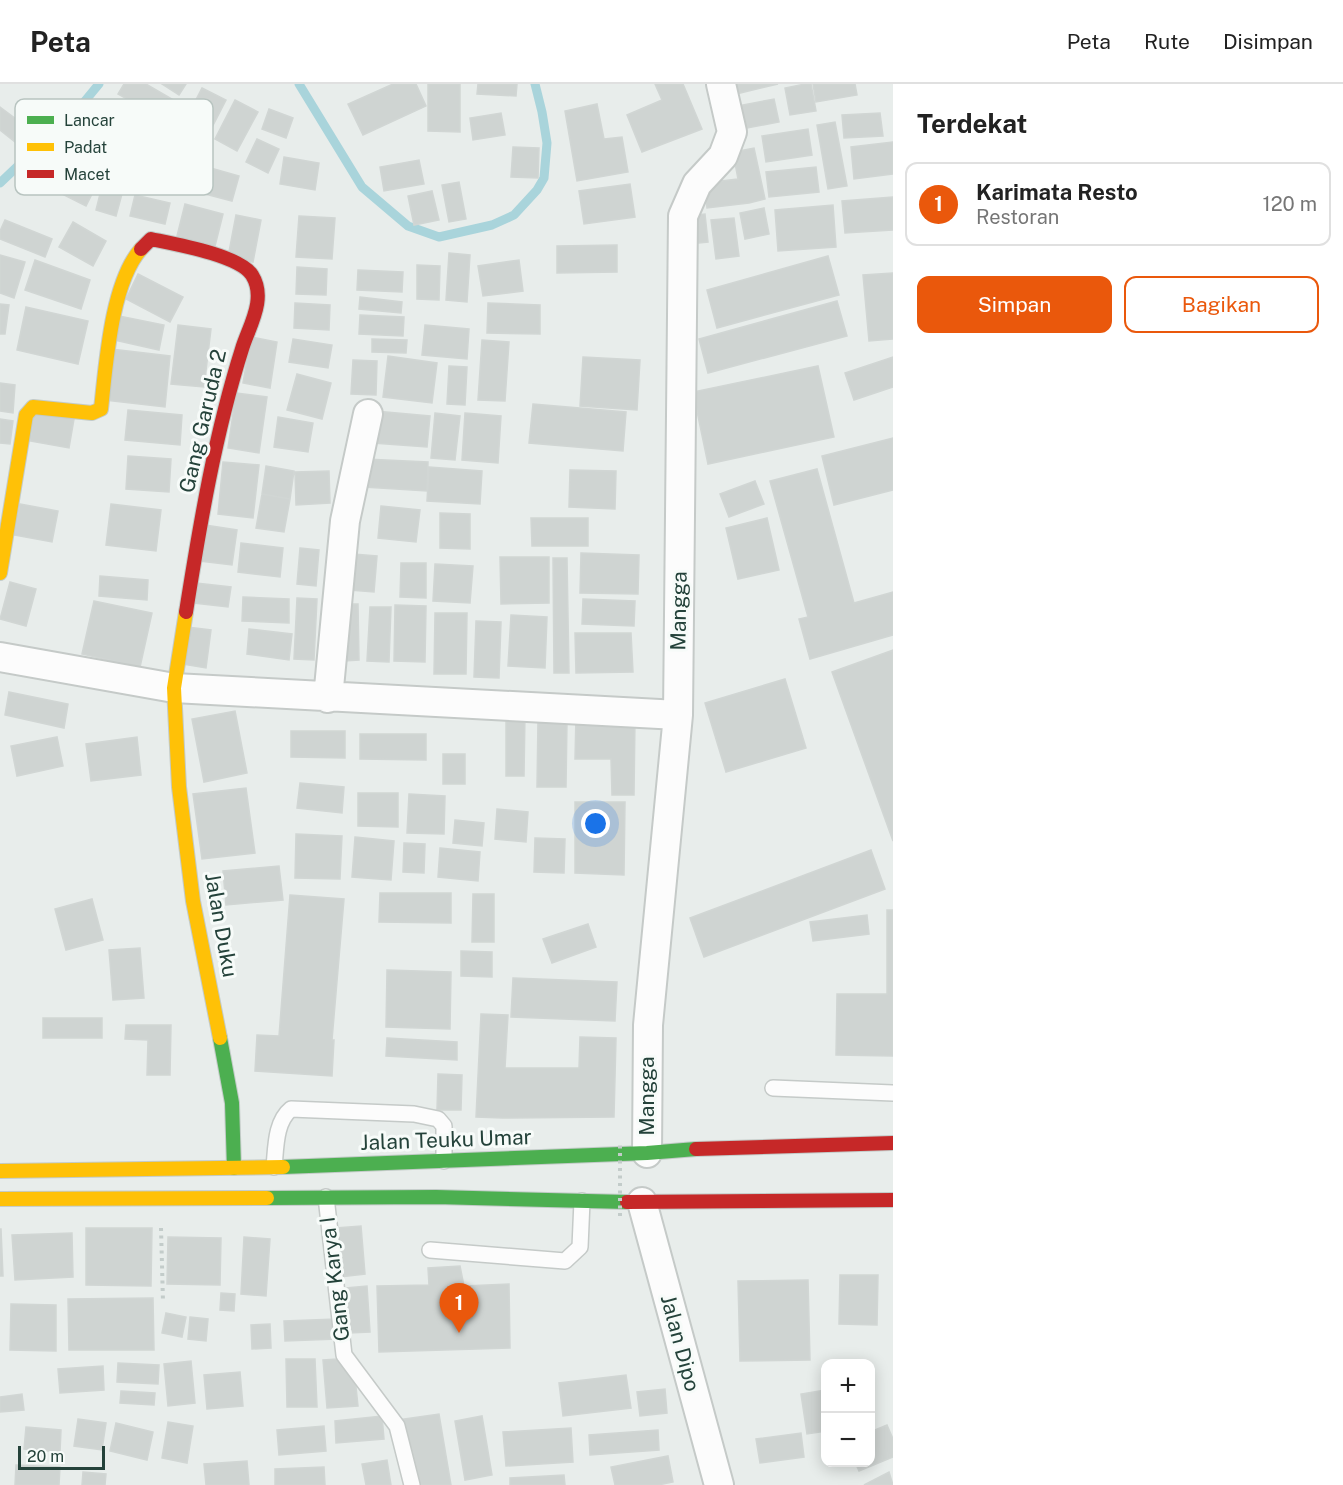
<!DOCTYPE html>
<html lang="id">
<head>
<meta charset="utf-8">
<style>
  :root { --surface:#fff; --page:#f6f6f6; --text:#222; --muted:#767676; --line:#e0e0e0; --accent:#ea580c }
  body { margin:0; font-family:"Public Sans",sans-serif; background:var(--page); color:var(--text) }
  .controls { position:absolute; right:18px; bottom:18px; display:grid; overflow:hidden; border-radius:12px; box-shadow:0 3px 15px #0003 }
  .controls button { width:54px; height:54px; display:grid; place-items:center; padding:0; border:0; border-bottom:2px solid var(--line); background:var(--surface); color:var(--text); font:30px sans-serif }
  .scale { position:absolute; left:18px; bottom:15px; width:87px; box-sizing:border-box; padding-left:6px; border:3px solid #24423a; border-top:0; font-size:16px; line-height:21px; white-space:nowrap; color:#24423a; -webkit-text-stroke:4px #f7fbf9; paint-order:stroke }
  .you { position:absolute; left:596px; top:740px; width:21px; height:21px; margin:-15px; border:4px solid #fff; border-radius:50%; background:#1a73e8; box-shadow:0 0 0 9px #1a73e833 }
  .badge { display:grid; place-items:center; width:39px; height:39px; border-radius:50%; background:var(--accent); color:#fff; font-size:20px; font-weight:700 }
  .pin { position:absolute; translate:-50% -50px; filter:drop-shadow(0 2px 3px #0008) }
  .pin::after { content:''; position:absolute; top:32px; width:21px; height:18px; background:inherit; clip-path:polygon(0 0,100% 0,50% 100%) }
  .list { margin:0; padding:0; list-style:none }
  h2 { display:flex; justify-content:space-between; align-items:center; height:78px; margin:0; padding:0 24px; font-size:26px }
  h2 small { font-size:20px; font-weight:400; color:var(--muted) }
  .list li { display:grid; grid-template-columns:39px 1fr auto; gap:18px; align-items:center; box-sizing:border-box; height:84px; margin:0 12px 12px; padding:0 12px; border:2px solid var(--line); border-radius:12px }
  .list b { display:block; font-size:22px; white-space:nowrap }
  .list p { margin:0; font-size:20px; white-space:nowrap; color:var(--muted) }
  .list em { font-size:20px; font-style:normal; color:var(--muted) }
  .actions { display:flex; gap:12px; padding:18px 24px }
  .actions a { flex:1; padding:14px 0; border:2px solid var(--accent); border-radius:12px; text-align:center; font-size:21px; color:var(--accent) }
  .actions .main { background:var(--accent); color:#fff }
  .map { position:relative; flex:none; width:893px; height:1401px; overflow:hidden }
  header { display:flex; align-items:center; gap:36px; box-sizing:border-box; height:84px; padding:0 30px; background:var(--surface); border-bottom:2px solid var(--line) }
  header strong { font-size:28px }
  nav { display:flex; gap:33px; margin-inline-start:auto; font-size:21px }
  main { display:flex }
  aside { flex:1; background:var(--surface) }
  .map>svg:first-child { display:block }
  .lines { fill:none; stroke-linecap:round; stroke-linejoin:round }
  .stream { stroke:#a9d4db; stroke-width:9 }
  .building { fill:#cfd4d2; stroke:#d1d6d4; stroke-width:1.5 }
  .lane-casing { stroke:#c5cac8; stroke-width:18 }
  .street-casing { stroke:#c5cac8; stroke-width:32 }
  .fast-casing { stroke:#c3cbc8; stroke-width:16 }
  .slow-casing { stroke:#c3cbc8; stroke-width:16 }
  .jam-casing { stroke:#c3cbc8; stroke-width:16 }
  .path { stroke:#c3ccca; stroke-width:4; stroke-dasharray:3 4.5; stroke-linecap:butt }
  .lane { stroke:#fcfcfc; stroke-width:15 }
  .street { stroke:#fcfcfc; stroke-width:28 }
  .fast { stroke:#4caf50; stroke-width:14 }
  .slow { stroke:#ffc107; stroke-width:14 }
  .jam { stroke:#c62828; stroke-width:14 }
  .path-bridge { stroke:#c3ccca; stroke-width:4; stroke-dasharray:3 4.5; stroke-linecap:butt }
  .labels { text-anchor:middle; stroke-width:6; stroke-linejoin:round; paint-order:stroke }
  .street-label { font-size:21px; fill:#24423a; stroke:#f7fbf9 }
  .key { fill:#f7fbf9; stroke:#b8c4c0; stroke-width:1.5 }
  .key-label { font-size:16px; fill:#24423a }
</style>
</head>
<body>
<header>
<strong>Peta</strong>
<nav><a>Peta</a><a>Rute</a><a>Disimpan</a></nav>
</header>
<main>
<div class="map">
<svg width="893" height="1401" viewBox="0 0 893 1401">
  <rect width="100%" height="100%" fill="#e8edeb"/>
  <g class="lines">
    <!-- stream -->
    <path class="stream" d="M299,0L362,103L408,142L439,153L492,141L514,131L537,106L544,94L547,59L542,28L535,0
      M0,99L80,23L99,0"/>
  </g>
  <!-- building -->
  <path class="building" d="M124,0H146L177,18L166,37L118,10Z
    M162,0H186L179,11Z
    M393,0H416L426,22L363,51L348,20Z
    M428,0H460V48L428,47Z
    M478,0H517L516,12L477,10Z
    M655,0H683L702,45L642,68L627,31L662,16Z
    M730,0H778L732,11Z
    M805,0H811L816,27L790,31L785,4Z
    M813,0H855L857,11L816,18Z
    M202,4L226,16L207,53L183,41Z
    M774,15L779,38L737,46L732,23Z
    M235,16L258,28L237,67L215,55Z
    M597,20L604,55L622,53L628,88L577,97L565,27Z
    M0,23L32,47L20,62L0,46Z
    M269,25L293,34L286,54L262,45Z
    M501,29L505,51L473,56L470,34Z
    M880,29L883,52L844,54L842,31Z
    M835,38L847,102L828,105L817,41Z
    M808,45L812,71L766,78L762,52Z
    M257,55L279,65L268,89L246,78Z
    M893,58V90L854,95L851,63Z
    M513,63L539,64L538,94L511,93Z
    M754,64L765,115L749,119L707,124L704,99L738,95L733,68Z
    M284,73L319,79L315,106L280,100Z
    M419,76L424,100L384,107L380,83Z
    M108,78L129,84L116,132L96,126Z
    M193,79L239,92L232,117L186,105Z
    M816,83L819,108L769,113L766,88Z
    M66,87L96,102L86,122L56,107Z
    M459,98L466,135L449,138L442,101Z
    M630,100L635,133L584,140L579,107Z
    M432,107L439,136L414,141L408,112Z
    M135,111L170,119L165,140L130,132Z
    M893,113V146L845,149L842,117Z
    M185,120L223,130L214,166L176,156Z
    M833,121L836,163L778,167L775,126Z
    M764,124L769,150L745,155L740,129Z
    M705,130L708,158L689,160L686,132Z
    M236,131L261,136L253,178L228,173Z
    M299,132L335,134L332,175L296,173Z
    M734,134L739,172L716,175L711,136Z
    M5,136L52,155L45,173L0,155V147Z
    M73,138L106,157L93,182L59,163Z
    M617,161V188L557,189V162Z
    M449,169L470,171L467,218L446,216Z
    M0,171L25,178L14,214L0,209Z
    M828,172L839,211L717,244L707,206Z
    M35,176L90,196L81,225L25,206Z
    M519,176L523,207L483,212L478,182Z
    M417,181L440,182L439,216L417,215Z
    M297,183L327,185L326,211L296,210Z
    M358,186L403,188L402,208L357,206Z
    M893,189V255L869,257L863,191Z
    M138,190L183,213L170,238L126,215Z
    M360,213L402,218L401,229L359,225Z
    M837,217L847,252L708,289L699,255Z
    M295,219L330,221L329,246L294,244Z
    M488,219L540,221V250L487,249Z
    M0,220L9,221L5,250H0Z
    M26,223L88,237L78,280L17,266Z
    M360,231L404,233L403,252L359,250Z
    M119,232L164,241L159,266L114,256Z
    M178,241L211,245L204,303L171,300Z
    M425,241L469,245L467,275L422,271Z
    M251,253L277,258L270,304L243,299Z
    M293,255L332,261L328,284L289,278Z
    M372,255L407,256L406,269L372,268Z
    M482,256L509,258L505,317L478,316Z
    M111,265L170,272L165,323L105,316Z
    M388,272L437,279L432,319L383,313Z
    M583,273L640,276L637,326L580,322Z
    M893,273V303L854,316L845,289Z
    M353,276L377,277L376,311L351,310Z
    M449,282L467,283L465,321L447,320Z
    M818,282L834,353L708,380L693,308Z
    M297,290L331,299L322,335L287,326Z
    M0,299L15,301L13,329L0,327Z
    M236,309L267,313L259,369L228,364Z
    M533,320L626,328L623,367L529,359Z
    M128,326L182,331L180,361L125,356Z
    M375,327L430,332L427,363L373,359Z
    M34,328L74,335L69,364L30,357Z
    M435,329L460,332L455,376L431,374Z
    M465,329L501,332L498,379L462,376Z
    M278,333L313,339L308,368L274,363Z
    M0,335L13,337L10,360L0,359Z
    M893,354V406L834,421L822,372Z
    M128,372L171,375L169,408L126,405Z
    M365,375L428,378L427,407L364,403Z
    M223,378L259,381L253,434L218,430Z
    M266,382L294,387L290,415L262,410Z
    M429,383L482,387L480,420L427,417Z
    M817,385L854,519L893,508V551L810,575L799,535L808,533L770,397Z
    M570,386L616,387L615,425L569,423Z
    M329,387L330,419L296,421L295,388Z
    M755,397L764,420L729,433L720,410Z
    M262,410L290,415L284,448L256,444Z
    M20,420L58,427L52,458L14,451Z
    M111,420L161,426L156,467L106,461Z
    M381,422L420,426L416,458L378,454Z
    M440,429L470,430V465L440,464Z
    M531,434H588V462H532Z
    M767,434L779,486L738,495L726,444Z
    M205,441L237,446L232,481L200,477Z
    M241,459L283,464L280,493L238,488Z
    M300,464L319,466L316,502L297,500Z
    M581,469L639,471L638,510L580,509Z
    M353,470L377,472L374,508L350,506Z
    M500,473H549V519L501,520Z
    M553,474H567L569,589H554Z
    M401,479H426V514L400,513Z
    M435,480L473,482L470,519L433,517Z
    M100,492L148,496L147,516L99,512Z
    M10,498L36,505L26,542L0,535Z
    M196,499L231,503L228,523L194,519Z
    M243,513L289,515V539L242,537Z
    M297,514L317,515L314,576L294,575Z
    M583,515L635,517L634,542L582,540Z
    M94,517L152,529L140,583L82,570Z
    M343,520H358L359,576L344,577Z
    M395,521L426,522L425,578L394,577Z
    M370,523H391L389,578L367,577Z
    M435,529H467L466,590H434Z
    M511,531L547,533L545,584L508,582Z
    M476,537L501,538L499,594L474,593Z
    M187,543L211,546L206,584L182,580Z
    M249,545L292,550L289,576L247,570Z
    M575,549H631L633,588L576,589Z
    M893,566V757L832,588Z
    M785,595L806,664L726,688L705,619Z
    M9,608L68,620L64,644L5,631Z
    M235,627L247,689L204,698L192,635Z
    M506,629H525L524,692H506Z
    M576,633L635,634L634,711H612L611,675H575Z
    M538,636L567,637L566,703H537Z
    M291,647H345V674L291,673Z
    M360,650H426V676L360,675Z
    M57,653L63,682L17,692L11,662Z
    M137,653L141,691L91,697L86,660Z
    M443,670H465V700H443Z
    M300,699L344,703L342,729L297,724Z
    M246,704L255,769L202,775L193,710Z
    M358,709H398V743L358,742Z
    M409,710L445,712L444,750L407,749Z
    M575,718H625L624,791L575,789Z
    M497,725L528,728L526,758L495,755Z
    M455,736L484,739L482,762L453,759Z
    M296,750L342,752L340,795L295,794Z
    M355,753L394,757L391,796L352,793Z
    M535,754L565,755L564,789L534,788Z
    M404,759L425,760L424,789L403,788Z
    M440,764L480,768L478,797L438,793Z
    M871,766L885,805L704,873L690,834Z
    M279,782L283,816L226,821L223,787Z
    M380,809H451V839L379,838Z
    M473,810H494V858H472Z
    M290,811L344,815L332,956H334L332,992L255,987L257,951L279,952Z
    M92,815L103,856L66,866L55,825Z
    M887,826H893V972L836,971L837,910H887Z
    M867,831L869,850L813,857L810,838Z
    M588,840L596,863L552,879L543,855Z
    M140,864L144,914L113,916L109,866Z
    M461,867L492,868V893L461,892Z
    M387,886L451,888L450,945L386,943Z
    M513,894L617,898L615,937L511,933Z
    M481,930L508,931L505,984H579L580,953L616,954L614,1033L503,1034L476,1033Z
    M43,934H102V954H43Z
    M126,941H171L170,991H147L148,956L125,955Z
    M387,954L457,958V976L386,972Z
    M438,990L462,991L461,1026H437Z
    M361,1142L365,1190L340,1193L336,1144Z
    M86,1144H152L151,1202L86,1201Z
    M0,1145H1L3,1192H0Z
    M72,1149L73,1193L15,1196L12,1151Z
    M168,1153L221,1154L220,1201L167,1200Z
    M244,1153L270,1155L266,1212L241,1210Z
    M460,1182L464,1202L509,1200L510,1264L379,1268L377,1202L429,1201L428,1184Z
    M840,1191H878L877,1241L839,1240Z
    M808,1196L810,1276L740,1277L738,1197Z
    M367,1202L370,1248L349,1249L346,1204Z
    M221,1209L235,1210L234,1227L220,1226Z
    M153,1214L154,1266H69L68,1215Z
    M11,1220L56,1221V1267L10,1266Z
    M166,1229L186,1233L182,1253L162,1249Z
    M190,1233L208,1235L206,1257L188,1255Z
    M336,1235L337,1255L285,1257L284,1237Z
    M270,1240L271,1264L252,1265L251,1241Z
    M353,1274L358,1322L327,1324L323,1276Z
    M286,1275H315L317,1323H287Z
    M191,1277L195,1319L168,1322L164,1280Z
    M118,1279L159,1281L158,1300L117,1298Z
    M103,1282L104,1306L60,1309L58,1285Z
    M240,1288L243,1322L207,1325L204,1291Z
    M626,1291L631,1324L563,1332L559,1299Z
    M665,1305L667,1329L640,1332L637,1308Z
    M826,1306V1347L807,1350L801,1310Z
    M121,1307L155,1309L154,1321L120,1319Z
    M22,1310L24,1326L0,1328V1313Z
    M439,1330L451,1401H408L398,1336Z
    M382,1332L384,1355L336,1359L335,1337Z
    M482,1332L492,1391L465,1396L455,1337Z
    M78,1335L106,1339L102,1366L74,1362Z
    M168,1338L193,1342L187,1379L162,1374Z
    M116,1339L153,1348L147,1376L110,1367Z
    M887,1341L893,1355V1373L859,1387L855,1378H870V1348Z
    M324,1342L326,1367L279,1371L277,1346Z
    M26,1343L61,1346L60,1368L24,1365Z
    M571,1344L573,1378L506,1382L503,1348Z
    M658,1346L659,1366L590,1371L589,1351Z
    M801,1349L804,1373L760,1379L756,1355Z
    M668,1372L673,1398L658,1401H615L611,1383Z
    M387,1376L391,1401H366L362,1380Z
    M247,1377L249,1401H206L204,1380Z
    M16,1381L60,1383L59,1401H15Z
    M324,1383L325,1401H275V1385Z
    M83,1388L106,1390L105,1401H82Z
    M889,1388L893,1401H864Z
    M564,1391L565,1401H510V1394Z"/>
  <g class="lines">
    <defs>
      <path id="lane" d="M773,1004L893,1009
        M274,1083C276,1064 275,1038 291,1025L414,1030L438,1035L444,1042V1077
        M326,1113L344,1271L397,1342L412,1401
        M430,1166L565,1177L580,1163L582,1117"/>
      <path id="street" d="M0,573L174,604L678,631
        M328,614L345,437L368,330
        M647,1069L648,941L678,631L683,132L697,100L723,72L732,48L721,0
        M642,1118L719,1401"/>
      <path id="fast" d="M220,954L232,1019L234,1084
        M283,1083L647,1069L696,1065
        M267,1114L436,1113L627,1118"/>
      <path id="slow" d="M0,489L26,331L33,323L92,329L101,325C106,281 111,199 141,165
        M186,528L174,604L179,703L193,817L220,954
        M0,1087L283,1083
        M0,1115L267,1114"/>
      <path id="jam" d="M141,165L151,155C175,160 239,171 252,191C267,215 249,242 242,265C215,350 200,440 186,528
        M696,1065L893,1059
        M627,1118L893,1116"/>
    </defs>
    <!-- lane casing -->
    <use href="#lane" class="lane-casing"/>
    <!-- street casing -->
    <use href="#street" class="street-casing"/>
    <!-- fast casing -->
    <use href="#fast" class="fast-casing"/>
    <!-- slow casing -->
    <use href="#slow" class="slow-casing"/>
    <!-- jam casing -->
    <use href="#jam" class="jam-casing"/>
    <!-- path -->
    <path class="path" d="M161,1144L163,1218"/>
    <!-- lane -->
    <use href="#lane" class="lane"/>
    <!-- street -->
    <use href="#street" class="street"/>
    <!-- fast -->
    <use href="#fast" class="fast"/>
    <!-- slow -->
    <use href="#slow" class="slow"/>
    <!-- jam -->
    <use href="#jam" class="jam"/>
    <!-- path-bridge -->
    <path class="path-bridge" d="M620,1132V1058"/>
  </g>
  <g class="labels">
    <!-- street labels -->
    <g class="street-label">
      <text transform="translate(203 337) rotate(-77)" y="7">Gang Garuda 2</text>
      <text transform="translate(679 527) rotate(-89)" y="7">Mangga</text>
      <text transform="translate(221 841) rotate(80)" y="7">Jalan Duku</text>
      <text transform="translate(647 1012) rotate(-90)" y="7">Mangga</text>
      <text transform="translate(446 1056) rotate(-2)" y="7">Jalan Teuku Umar</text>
      <text transform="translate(335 1195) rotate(-97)" y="7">Gang Karya I</text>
      <text transform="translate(680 1259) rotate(75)" y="7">Jalan Dipo</text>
    </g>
  </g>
  <!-- legend -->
  <rect x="15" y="15" width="198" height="96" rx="9" class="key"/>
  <rect x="27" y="32" width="27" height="8" fill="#4caf50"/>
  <rect x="27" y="59" width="27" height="8" fill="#ffc107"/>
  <rect x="27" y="86" width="27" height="8" fill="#c62828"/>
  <g class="key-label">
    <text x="64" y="42">Lancar</text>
    <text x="64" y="69">Padat</text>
    <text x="64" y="96">Macet</text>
  </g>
</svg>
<div class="controls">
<button>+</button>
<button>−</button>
</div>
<div class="scale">20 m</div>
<div class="you"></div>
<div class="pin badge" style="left:459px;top:1249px">1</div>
</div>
<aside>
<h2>Terdekat<small></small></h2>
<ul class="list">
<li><span class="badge">1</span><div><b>Karimata Resto</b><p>Restoran</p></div><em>120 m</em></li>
</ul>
<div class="actions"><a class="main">Simpan</a><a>Bagikan</a></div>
</aside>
</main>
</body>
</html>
